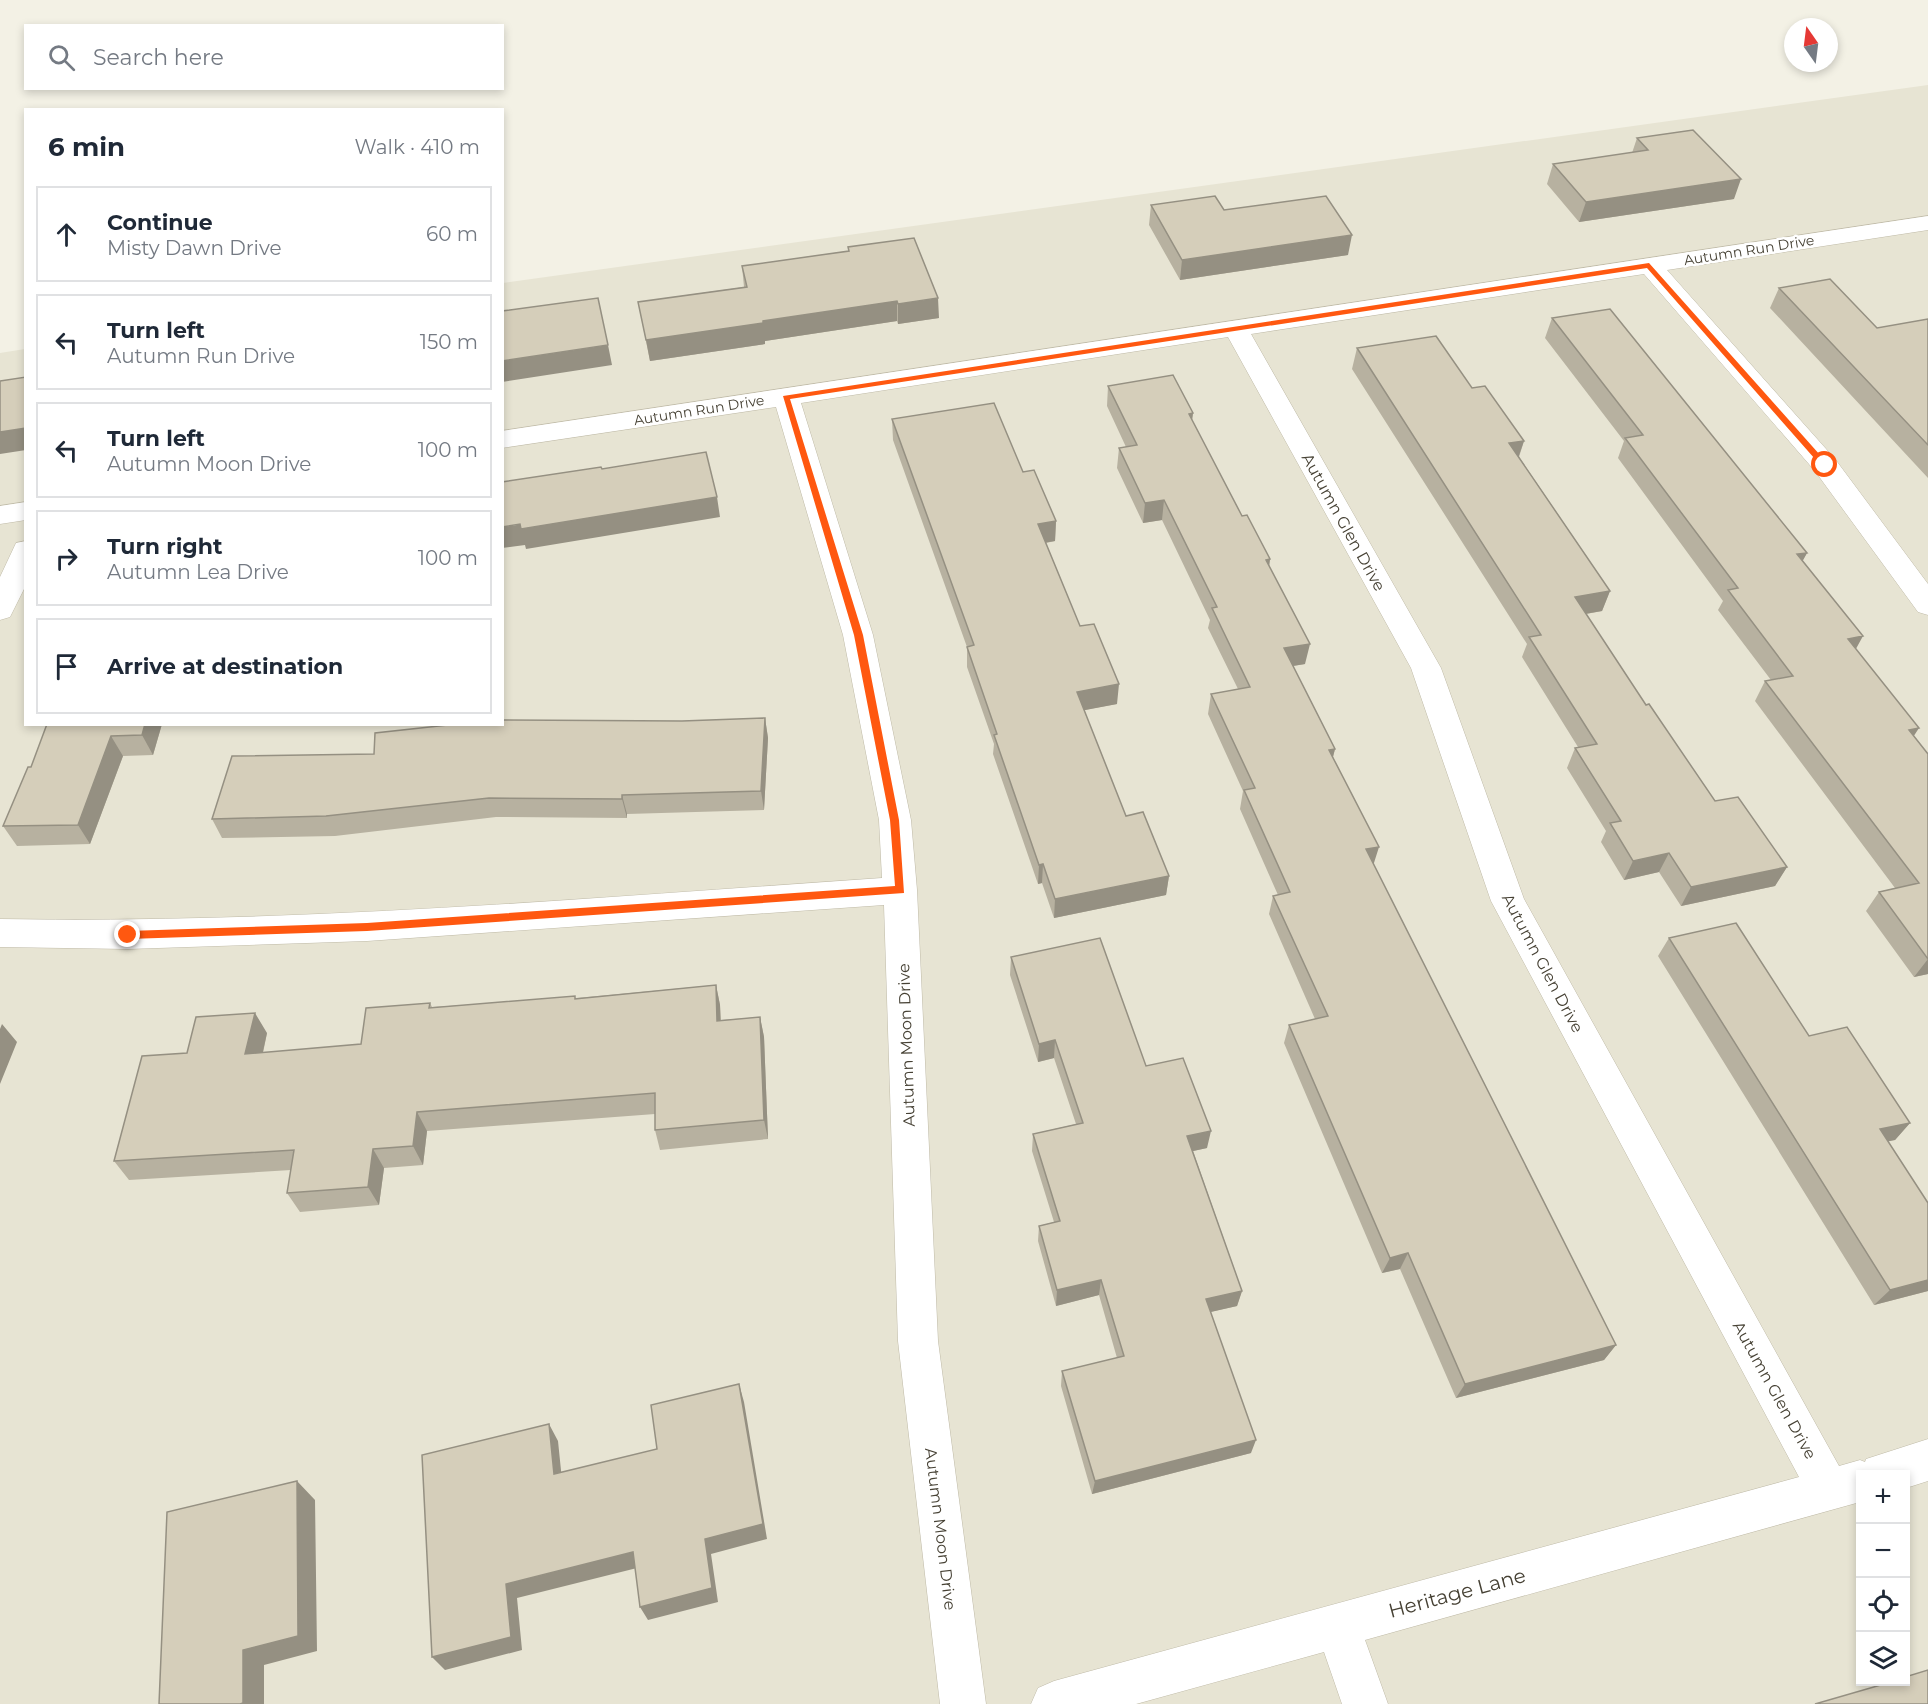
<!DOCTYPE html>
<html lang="en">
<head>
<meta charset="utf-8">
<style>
  :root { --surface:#fff; --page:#f6f6f7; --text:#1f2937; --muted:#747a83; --line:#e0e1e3 }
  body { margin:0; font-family:Montserrat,sans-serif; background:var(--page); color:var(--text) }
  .controls { position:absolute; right:18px; bottom:18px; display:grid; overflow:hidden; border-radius:0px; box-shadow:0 3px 9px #0003 }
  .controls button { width:54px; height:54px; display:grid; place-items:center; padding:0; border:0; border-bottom:2px solid var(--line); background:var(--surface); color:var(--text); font:30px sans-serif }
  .compass { position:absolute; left:1784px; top:18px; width:54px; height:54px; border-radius:50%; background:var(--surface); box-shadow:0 3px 9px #0003; rotate:346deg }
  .stop { position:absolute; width:18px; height:18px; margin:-14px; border:4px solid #ff5810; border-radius:50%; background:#fff }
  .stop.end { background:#ff5810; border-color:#fff; box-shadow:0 2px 6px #0008 }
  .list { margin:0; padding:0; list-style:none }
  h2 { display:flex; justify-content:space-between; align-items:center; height:78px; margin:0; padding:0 24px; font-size:26px }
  h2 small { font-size:20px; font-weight:400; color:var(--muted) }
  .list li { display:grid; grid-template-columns:39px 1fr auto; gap:18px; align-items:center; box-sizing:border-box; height:96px; margin:0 12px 12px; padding:0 12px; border:2px solid var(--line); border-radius:0px }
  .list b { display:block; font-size:22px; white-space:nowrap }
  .list p { margin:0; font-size:20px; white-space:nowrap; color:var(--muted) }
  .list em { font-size:20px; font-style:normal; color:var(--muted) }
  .icon { flex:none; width:33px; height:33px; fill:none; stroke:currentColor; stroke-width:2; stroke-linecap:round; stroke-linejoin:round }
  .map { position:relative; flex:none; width:1928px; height:1704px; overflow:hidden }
  .search { position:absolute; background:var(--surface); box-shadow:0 3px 9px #0003; left:24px; top:24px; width:480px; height:66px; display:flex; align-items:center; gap:15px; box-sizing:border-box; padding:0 21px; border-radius:0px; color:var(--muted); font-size:22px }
  .panel { position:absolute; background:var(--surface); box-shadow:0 3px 9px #0003; left:24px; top:108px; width:480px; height:618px; border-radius:0px }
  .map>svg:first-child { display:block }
  .residential { fill:#e7e4d3; fill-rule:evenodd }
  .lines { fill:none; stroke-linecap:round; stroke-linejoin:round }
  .minor-casing { stroke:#bfbaa7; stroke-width:1 }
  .minor { fill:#fff; fill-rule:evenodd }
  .wall { fill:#b7b1a0 }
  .shaded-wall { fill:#959082 }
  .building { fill:#d5ceba; stroke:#959082; stroke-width:1.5 }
  .route { fill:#ff5810 }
  .labels { text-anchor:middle; stroke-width:5; stroke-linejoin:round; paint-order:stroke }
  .far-street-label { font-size:14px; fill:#464134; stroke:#fff }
  .street-label { font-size:16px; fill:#464134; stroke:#fff }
  .near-street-label { font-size:20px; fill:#464134; stroke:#fff }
</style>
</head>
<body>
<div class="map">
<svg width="1928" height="1704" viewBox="0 0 1928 1704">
  <rect width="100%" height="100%" fill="#f3f1e5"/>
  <!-- residential -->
  <path class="residential" d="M1928,85V1704H0V353L25,349L26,724H502L503,283ZM1860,1474H1906V1682H1860Z"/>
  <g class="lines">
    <defs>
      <path id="minor" d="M1928,216V230L1667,270L1835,459L1928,584V615L1918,612L1815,471L1644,274L1251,334L1441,668L1524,899L1839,1466L1860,1460L1865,1462L1866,1459L1928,1439V1481L1906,1488V1474H1860V1502L1365,1640L1388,1704H1342L1324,1652L1136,1704H1031L1038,1688L1054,1681L1799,1477L1491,901L1411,668L1228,337L801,403L873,635L911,820L917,890L938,1341L986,1704H940L898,1341L884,905L367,941L128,949L0,947V919C295,924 588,898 882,878L879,820L843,635L776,407L502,448V431Z
        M26,502V520L0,524V506Z
        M26,541V585L10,617L0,620V577L16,543Z"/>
    </defs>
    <!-- minor casing -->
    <use href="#minor" class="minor-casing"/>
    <!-- minor -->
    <use href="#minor" class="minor"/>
  </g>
  <!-- wall -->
  <path class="wall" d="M1637,138L1734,199L1579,222L1547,184L1553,164L1632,153Z
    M1151,205L1224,210L1348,255L1180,280L1149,225Z
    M848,247L939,318L898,324L897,321L765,341V344L650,361L638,302L744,287L742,266L848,251Z
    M1779,288L1877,328L1928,319V478L1770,308Z
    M1552,318L1807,553L1802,561L1856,649L1914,736L1928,754V974L1914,977L1866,911L1879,892L1895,888L1755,701L1765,681L1771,680L1718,610L1723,601L1618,458L1624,441L1545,338Z
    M1357,348L1472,388L1524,441L1519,457L1610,591L1602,611L1586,614L1646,705L1715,801L1787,867L1775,886L1681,906L1659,872L1624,880L1601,842L1606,831L1567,768L1575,748L1578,747L1522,657L1527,644L1352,369Z
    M1108,386L1193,413L1192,421L1242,516L1270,559L1269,567L1305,664L1293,666L1335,749L1333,757L1373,864L1616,1345L1604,1360L1456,1398L1400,1269L1382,1273L1284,1043L1289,1025L1315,1019L1269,914L1273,896L1278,895L1240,809L1243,791L1208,714L1211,694L1238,689L1208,628L1210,620L1162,520L1143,523L1117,468L1119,448L1126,447L1107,406Z
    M892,419L1023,472L1056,521L1055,541L1046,543L1080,626L1117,704L1084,710L1126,816L1169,876L1166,895L1054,918L1042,883L1038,884L993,754L994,744L967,667V647L893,440Z
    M765,718L768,738L764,810L627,814V818L496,817L335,836L222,838L212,819L374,754L682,721Z
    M47,724H162L153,755L123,756L90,844L17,846L3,826L31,767Z
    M1669,938L1809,1036L1910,1123L1895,1140L1887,1141L1928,1203V1291L1874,1305L1658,956Z
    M1011,957L1146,1066L1207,1148L1193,1151L1242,1291L1237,1306L1210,1312L1251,1453L1092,1494L1061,1386L1062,1371L1117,1358L1099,1295L1056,1306L1038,1241L1039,1226L1054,1222L1032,1151L1033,1134L1076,1124L1054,1058L1038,1062L1010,975Z
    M716,985L720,1005L721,1020L760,1017L764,1037L768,1139L660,1150L655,1130V1114L427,1131L423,1165L384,1168L379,1205L300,1212L287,1193L291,1170L129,1180L114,1161L187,1053L267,1033L263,1053L361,1044L430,1003L432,1007L576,998Z"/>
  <!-- shaded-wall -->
  <path class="shaded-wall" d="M1741,179L1734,199L1579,222L1586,202Z
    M1352,235L1348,255L1180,280L1182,260Z
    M938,298L939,318L898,324V304Z
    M897,301V321L765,341V344L650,361L646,340L763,321Z
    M608,345L612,365L502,382V361Z
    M1193,413L1190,433L1189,414Z
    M26,428V450L0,454V432Z
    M1524,441L1517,461L1509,443Z
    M717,497L720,517L526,549L525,545L502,548V527Z
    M1164,500L1162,520L1143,523L1145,503Z
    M1056,521L1055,541L1037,544L1038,524Z
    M1807,553L1796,573L1797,554Z
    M1270,559L1267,580L1266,560Z
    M1610,591L1602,611L1567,617L1575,597Z
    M1863,636L1852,656L1848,639Z
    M1310,644L1305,664L1280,668L1284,648Z
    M1119,684L1117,704L1075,712L1077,692Z
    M765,718L768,738L764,810L761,791Z
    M145,724H162L153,755L142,735Z
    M1919,728L1906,748L1909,730Z
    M111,736L123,756L90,844L78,825Z
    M1335,749L1330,768L1329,750Z
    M622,795L627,814V818L622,799Z
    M1379,847L1373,866L1366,849Z
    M1669,853L1659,872L1624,880L1633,861Z
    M1043,864L1042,883L1038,884L1039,865Z
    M1787,867L1775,886L1681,906L1691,887Z
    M1169,876L1166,895L1054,918L1055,899Z
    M1928,959V974L1914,977Z
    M716,985L720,1005L721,1041L717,1021Z
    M255,1013L267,1033L258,1074L245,1054Z
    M760,1017L764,1037L768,1139L764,1120Z
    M2,1024L17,1042L0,1084V1029Z
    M1055,1040L1054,1058L1038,1062L1039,1044Z
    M417,1112L427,1131L423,1165L413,1146Z
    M1910,1123L1895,1140L1865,1146L1880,1129Z
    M1211,1131L1207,1148L1184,1153L1187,1136Z
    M373,1149L384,1168L379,1205L368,1187Z
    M1408,1253L1400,1269L1382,1273L1390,1258Z
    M1101,1280L1099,1295L1056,1306L1057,1290Z
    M1928,1280V1291L1874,1305L1890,1290Z
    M1242,1291L1237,1306L1202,1314L1206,1299Z
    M1616,1345L1604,1360L1456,1398L1465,1384Z
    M739,1384L744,1402L767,1539L711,1554L718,1602L648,1620L640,1607L705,1539Z
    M549,1424L558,1441L563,1490L554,1474Z
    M1256,1440L1251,1453L1092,1494L1095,1481Z
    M297,1481L315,1500L317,1651L264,1665V1704H240L243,1650Z
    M633,1552L641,1567L517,1598L522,1650L445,1670L432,1657L506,1584Z"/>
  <!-- building -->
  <path class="building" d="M1693,130L1741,179L1586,202L1553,164L1648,150L1637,138Z
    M1215,196L1224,210L1326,196L1352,235L1182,260L1151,205Z
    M914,238L938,298L898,304L897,301L763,321V323L646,340L638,302L747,287L742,266L849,251L848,247Z
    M1830,279L1877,328L1928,319V445L1779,288Z
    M598,298L608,345L502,361V311Z
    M1610,309L1807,553L1797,554L1863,636L1848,639L1919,728L1909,730L1928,754V959L1879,892L1919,883L1765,681L1793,676L1728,590L1738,588L1625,438L1643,435L1552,318Z
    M1436,336L1472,388L1485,386L1524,441L1509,443L1610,591L1575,597L1646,705L1649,704L1715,801L1738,797L1787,867L1691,887L1669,853L1633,861L1610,823L1621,821L1575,748L1597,744L1529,637L1541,635L1357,348Z
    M1173,375L1193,413L1189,414L1242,516L1247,515L1270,559L1266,560L1310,644L1284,648L1335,749L1329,750L1379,847L1366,849L1616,1345L1465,1384L1408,1253L1390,1258L1289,1025L1328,1016L1273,896L1290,892L1244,790L1255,788L1211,694L1250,687L1212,608L1217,607L1164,500L1145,503L1119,448L1137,445L1108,386Z
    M26,377V428L0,432V381Z
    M994,403L1023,472L1034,470L1056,521L1038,524L1080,626L1094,624L1119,684L1077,692L1126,816L1143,812L1169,876L1055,899L1043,864L1039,865L994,735L997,734L967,647L974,645L892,419Z
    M706,452L717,497L521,529L520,524L502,527V482L601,467L602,469Z
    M765,718L761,791L622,795V799L489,798L326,816L212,819L232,756L374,754L375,733L457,724H502V720L682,721Z
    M47,724H145L142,735L111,736L78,825L3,826L28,767H31Z
    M1736,923L1809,1036L1847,1027L1910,1123L1880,1129L1928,1203V1280L1890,1290L1669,938Z
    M1100,938L1146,1066L1183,1058L1211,1131L1187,1136L1242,1291L1206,1299L1256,1440L1095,1481L1062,1371L1124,1356L1101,1280L1057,1290L1039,1226L1060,1221L1033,1134L1083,1123L1055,1040L1039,1044L1011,957Z
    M716,985L717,1021L760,1017L764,1120L655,1130V1093L417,1112L413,1146L373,1149L368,1187L287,1193L294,1150L114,1161L142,1056L187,1053L196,1017L255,1013L245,1054L361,1044L366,1008L430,1003L429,1008L575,996V999Z
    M739,1384L763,1524L705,1539L712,1588L640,1607L633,1552L506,1584L511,1637L432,1657L422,1455L549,1424L554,1474L657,1449L651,1405Z
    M297,1481L298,1636L243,1650V1703L240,1704H159L167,1512Z
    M1928,1670V1704H1815L1891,1682H1905V1677Z"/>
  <!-- route -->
  <path class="route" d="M1649,263L1828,464V467H1822L1647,268L790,399L863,635L899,820L904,893L367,931L128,939L123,935L128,931L367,923L895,886L890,820L854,635L783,396Z"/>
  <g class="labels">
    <!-- far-street labels -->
    <g class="far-street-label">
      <text transform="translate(1749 250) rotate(-9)" y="5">Autumn Run Drive</text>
      <text transform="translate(699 410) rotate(-9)" y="5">Autumn Run Drive</text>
    </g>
    <!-- street labels -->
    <g class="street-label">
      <text transform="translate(1344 522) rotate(61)" y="6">Autumn Glen Drive</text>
      <text transform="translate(1543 963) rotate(62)" y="6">Autumn Glen Drive</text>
      <text transform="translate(906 1045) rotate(-92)" y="6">Autumn Moon Drive</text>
      <text transform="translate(1775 1390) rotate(61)" y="6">Autumn Glen Drive</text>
      <text transform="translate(941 1529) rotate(83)" y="6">Autumn Moon Drive</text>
    </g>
    <!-- near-street labels -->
    <g class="near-street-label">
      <text transform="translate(1457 1593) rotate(-15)" y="7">Heritage Lane</text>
    </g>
  </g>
</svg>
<div class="controls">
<button>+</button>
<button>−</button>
<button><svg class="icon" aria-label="locate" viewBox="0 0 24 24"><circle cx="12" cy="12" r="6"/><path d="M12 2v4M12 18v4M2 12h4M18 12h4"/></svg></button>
<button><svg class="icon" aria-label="layers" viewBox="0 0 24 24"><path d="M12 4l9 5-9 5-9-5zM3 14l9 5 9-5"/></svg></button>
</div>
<svg class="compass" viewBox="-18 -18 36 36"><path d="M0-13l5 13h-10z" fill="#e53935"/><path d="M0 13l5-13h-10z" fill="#747a83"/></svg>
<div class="stop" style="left:1825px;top:465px"></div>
<div class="stop end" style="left:128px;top:935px"></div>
<div class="search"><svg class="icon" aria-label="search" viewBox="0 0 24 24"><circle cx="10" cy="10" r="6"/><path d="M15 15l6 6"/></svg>Search here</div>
<section class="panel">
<h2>6 min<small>Walk · 410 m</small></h2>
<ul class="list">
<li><svg class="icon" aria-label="ahead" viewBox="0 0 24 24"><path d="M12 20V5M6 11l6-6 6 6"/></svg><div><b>Continue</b><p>Misty Dawn Drive</p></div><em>60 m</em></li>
<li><svg class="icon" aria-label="left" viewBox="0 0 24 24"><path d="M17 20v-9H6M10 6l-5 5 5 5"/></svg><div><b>Turn left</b><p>Autumn Run Drive</p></div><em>150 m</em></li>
<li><svg class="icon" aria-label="left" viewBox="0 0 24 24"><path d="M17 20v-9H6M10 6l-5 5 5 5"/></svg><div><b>Turn left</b><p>Autumn Moon Drive</p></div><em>100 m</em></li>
<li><svg class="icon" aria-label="right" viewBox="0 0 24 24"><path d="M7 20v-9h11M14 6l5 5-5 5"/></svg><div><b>Turn right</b><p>Autumn Lea Drive</p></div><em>100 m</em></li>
<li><svg class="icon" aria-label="arrive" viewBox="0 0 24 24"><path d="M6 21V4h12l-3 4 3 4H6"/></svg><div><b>Arrive at destination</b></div></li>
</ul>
</section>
</div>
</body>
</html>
